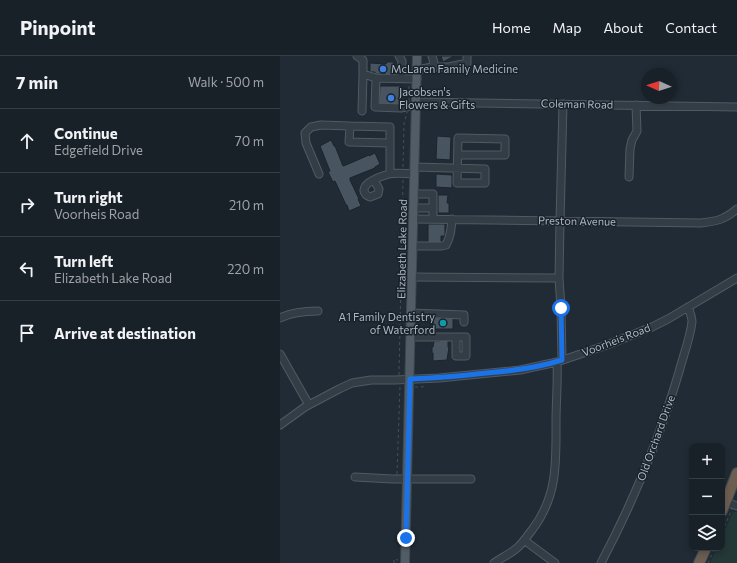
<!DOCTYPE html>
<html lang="en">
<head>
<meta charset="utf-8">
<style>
  :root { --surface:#182028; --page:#252d34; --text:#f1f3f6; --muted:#9fa3a8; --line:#363e45 }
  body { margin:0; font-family:Commissioner,sans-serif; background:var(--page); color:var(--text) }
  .controls { position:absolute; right:12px; bottom:12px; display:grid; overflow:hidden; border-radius:8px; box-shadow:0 2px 6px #0003 }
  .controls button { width:36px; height:36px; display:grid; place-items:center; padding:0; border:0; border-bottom:1px solid var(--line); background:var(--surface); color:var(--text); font:20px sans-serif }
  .compass { position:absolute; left:361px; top:12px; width:36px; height:36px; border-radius:50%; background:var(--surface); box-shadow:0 2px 6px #0003; rotate:273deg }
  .stop { position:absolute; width:12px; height:12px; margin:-9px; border:3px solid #1a73e8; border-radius:50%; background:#fff }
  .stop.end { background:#1a73e8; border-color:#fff; box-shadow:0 1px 4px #0008 }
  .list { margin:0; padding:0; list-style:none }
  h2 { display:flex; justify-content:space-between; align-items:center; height:52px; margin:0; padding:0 16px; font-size:17px }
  h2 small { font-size:13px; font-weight:400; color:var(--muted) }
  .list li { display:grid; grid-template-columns:26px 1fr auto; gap:12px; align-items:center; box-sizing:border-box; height:64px; padding:0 16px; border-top:1px solid var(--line) }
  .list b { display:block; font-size:15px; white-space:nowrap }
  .list p { margin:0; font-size:13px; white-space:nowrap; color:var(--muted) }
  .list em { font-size:13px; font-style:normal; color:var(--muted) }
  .icon { flex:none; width:22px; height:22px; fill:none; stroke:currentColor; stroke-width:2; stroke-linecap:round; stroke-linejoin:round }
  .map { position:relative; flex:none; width:457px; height:507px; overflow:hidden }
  header { display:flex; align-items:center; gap:24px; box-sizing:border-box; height:56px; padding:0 20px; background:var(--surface); border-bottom:1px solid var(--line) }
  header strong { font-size:19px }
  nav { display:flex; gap:22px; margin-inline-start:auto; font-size:14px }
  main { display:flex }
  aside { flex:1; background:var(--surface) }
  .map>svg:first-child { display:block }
  .green { fill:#233837 }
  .building { fill:#485561; stroke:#1b242c }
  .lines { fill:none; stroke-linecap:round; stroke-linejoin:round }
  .minor-casing { stroke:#515a64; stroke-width:9 }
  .major-casing { stroke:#3d464f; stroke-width:10 }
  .highway-casing { stroke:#3e4750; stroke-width:12 }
  .path { stroke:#3f5354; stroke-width:1; stroke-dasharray:3 3; stroke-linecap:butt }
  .minor { stroke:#333d46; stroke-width:7 }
  .major { stroke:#515c66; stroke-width:8 }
  .highway { stroke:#6c5f51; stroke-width:10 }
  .route { stroke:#1a73e8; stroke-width:5 }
  .shop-dot { fill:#3f7fe0; stroke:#19222a; stroke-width:1.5 }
  .culture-dot { fill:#0f9aa8; stroke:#19222a; stroke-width:1.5 }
  .labels { text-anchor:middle; stroke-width:3; stroke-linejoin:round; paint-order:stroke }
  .poi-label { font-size:11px; fill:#adb7c3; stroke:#19222a; text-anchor:start }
  .street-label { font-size:11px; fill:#adb7c3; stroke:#19222a }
</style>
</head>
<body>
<header>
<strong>Pinpoint</strong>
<nav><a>Home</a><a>Map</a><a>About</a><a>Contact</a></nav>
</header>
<main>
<aside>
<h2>7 min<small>Walk · 500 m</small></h2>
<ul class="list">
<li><svg class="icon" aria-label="ahead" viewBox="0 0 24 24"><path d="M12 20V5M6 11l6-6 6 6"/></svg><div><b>Continue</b><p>Edgefield Drive</p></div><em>70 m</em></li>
<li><svg class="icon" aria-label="right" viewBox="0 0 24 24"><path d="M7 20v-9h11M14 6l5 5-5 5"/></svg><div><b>Turn right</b><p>Voorheis Road</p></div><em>210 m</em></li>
<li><svg class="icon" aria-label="left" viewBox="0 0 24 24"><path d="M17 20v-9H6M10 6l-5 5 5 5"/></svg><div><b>Turn left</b><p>Elizabeth Lake Road</p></div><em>220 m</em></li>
<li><svg class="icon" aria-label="arrive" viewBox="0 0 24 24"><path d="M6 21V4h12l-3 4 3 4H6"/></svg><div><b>Arrive at destination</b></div></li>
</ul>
</aside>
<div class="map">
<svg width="457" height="507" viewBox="0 0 457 507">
  <rect width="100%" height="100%" fill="#202b35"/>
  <!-- green -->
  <path class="green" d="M453,456H457V507H430L437,492H442V481Z"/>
  <!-- building -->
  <path class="building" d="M161,0H174L163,6Z
    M107,6H114V11H116V14H114L113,19L105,20V17L102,16V18H95V16H90V7L106,8Z
    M100,30H122V34H123V39H122L121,50H99Z
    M157,80L171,81L170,104L156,103Z
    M51,84L54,90H55L63,110L66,109L89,99V100L95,97L100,108L95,111V112L70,122V124L79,143H78L81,150L69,155L67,149H66L55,125L53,126L48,116L50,115L40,90Z
    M156,118L172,119V132L156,131Z
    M158,139H168L167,147H169V157H158Z
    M148,168H165V180H161V189H148Z
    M153,261L173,262V273H153Z
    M160,284H168V291H169L167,304L153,305V297H152V291H153L154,285H160Z"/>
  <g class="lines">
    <defs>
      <path id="minor" d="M77,0L83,4V18L96,22
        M119,0L122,5L121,22
        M152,11H169L187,7V0
        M137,14L152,11L154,7L152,0
        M136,46L457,51
        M136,49L121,52L95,51L96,22L137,23
        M82,55L83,18
        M135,111L205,113V127H177L178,82L225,83V99H178
        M110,117V87L69,86L70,70L110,71V87
        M39,118L26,87L25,77L31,71L41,69L70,70
        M349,121L350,93L352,84L357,75L356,49
        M94,124L99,133L98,138L90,141C87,140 85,139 84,135C83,126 102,120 109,118C116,116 127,118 134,118
        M134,138H153V163
        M134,152H153
        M133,163L421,167C437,165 444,164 457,153
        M133,190H162L166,189C171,180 171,173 172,163
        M132,221L279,222
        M131,257L184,259V266
        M0,262C12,256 25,255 38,255
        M131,281H186V300H176V281
        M0,298L29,349
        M282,304L281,252L279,222L280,165L283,48
        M0,369L25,351L59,333L72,327L91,324H115L159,322L240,314L277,306L327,289L372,271L388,263L457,222
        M75,421L112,423H191
        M446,446L457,450
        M244,484L275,507
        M214,507C221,502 230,498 237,492C243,487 247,480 252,474C278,440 276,406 276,366C276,346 278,326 277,306
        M321,507C353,446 380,382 399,316C403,300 410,283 412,266C412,261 410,256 408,251"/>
      <path id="major" d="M125,507L137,0"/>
      <path id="highway" d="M442,455L457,417
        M419,507L426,492"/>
    </defs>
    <!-- minor casing -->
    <use href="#minor" class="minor-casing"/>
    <!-- major casing -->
    <use href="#major" class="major-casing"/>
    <!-- highway casing -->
    <use href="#highway" class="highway-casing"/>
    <!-- path -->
    <path class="path" d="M129,45V28
      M123,111L124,68L127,56
      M119,319L123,124
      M135,331H143L144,328
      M117,418L120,330
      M442,476L452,453
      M114,507V503L118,504
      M428,507L435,492"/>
    <!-- minor -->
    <use href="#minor" class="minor"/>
    <!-- major -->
    <use href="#major" class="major"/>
    <!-- highway -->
    <use href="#highway" class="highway"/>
  </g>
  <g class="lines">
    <!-- route -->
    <path class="route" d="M126,482L130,323C155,322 181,320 206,317C232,315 257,312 282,304L281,252"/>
  </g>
  <!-- markers -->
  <g class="shop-dot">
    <circle cx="103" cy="13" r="4"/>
    <circle cx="111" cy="42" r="4"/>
  </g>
  <circle class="culture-dot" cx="163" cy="267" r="4"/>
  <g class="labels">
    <!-- poi labels -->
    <g class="poi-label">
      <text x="111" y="17">McLaren Family Medicine</text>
      <text x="119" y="40">Jacobsen's<tspan x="119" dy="13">Flowers &amp; Gifts</tspan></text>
      <text x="155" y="265" text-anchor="end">A1 Family Dentistry<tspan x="155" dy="13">of Waterford</tspan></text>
    </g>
    <!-- street labels -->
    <g class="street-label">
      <text transform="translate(297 48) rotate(1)" y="4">Coleman Road</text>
      <text transform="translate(297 165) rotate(1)" y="4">Preston Avenue</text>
      <text transform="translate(122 193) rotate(-89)" y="4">Elizabeth Lake Road</text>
      <text transform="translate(336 284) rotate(-21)" y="4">Voorheis Road</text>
      <text transform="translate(376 382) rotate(-70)" y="4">Old Orchard Drive</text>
    </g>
  </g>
</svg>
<div class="controls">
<button>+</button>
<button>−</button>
<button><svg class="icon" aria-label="layers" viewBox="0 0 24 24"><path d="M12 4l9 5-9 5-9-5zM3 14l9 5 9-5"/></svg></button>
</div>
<svg class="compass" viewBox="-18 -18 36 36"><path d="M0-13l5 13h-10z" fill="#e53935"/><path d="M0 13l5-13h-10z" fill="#9fa3a8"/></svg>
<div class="stop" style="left:281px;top:252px"></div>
<div class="stop end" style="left:126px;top:482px"></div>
</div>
</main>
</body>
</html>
